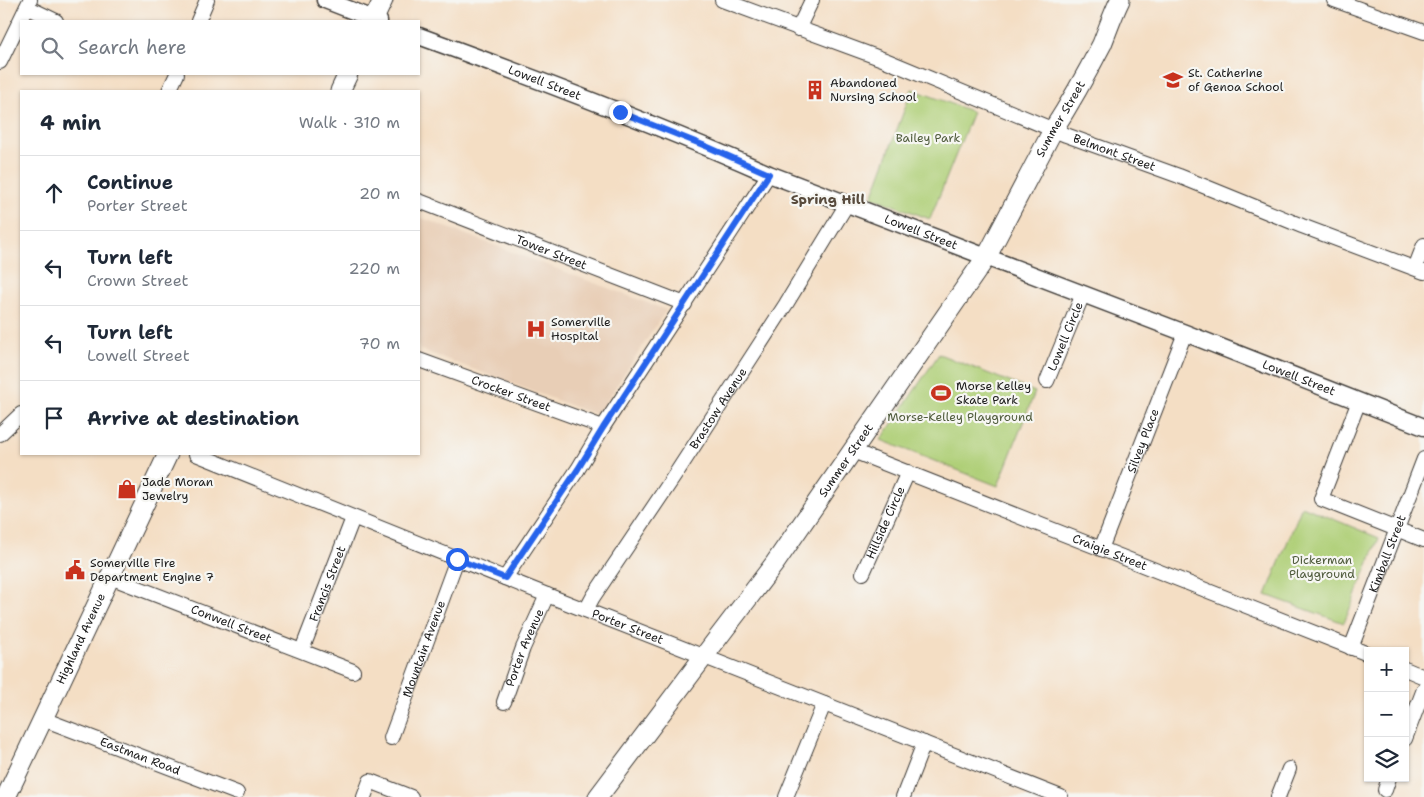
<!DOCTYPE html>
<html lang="en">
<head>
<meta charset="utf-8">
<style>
  :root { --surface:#fff; --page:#f6f6f7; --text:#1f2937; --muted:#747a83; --line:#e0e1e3 }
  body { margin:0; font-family:"Shantell Sans",sans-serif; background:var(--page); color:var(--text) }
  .controls { position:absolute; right:15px; bottom:15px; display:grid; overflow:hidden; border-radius:0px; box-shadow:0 1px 4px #0004 }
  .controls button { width:45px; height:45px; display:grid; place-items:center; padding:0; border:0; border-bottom:1px solid var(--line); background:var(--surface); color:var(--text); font:25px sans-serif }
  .stop { position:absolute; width:15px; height:15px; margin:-11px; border:4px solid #2563eb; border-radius:50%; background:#fff }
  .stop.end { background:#2563eb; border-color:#fff; box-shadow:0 1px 5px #0008 }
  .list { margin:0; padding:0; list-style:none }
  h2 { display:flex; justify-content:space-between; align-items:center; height:65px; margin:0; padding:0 20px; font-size:21px }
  h2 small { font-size:16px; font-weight:400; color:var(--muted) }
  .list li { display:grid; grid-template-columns:32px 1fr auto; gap:15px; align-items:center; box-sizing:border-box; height:75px; padding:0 20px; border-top:1px solid var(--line) }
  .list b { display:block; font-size:19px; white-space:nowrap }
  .list p { margin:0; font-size:16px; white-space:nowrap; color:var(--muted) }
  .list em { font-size:16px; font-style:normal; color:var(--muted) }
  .icon { flex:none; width:28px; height:28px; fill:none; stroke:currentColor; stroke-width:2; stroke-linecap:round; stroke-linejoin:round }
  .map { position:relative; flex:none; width:1424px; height:797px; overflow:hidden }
  .search { position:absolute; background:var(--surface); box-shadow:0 1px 4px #0004; left:20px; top:20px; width:400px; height:55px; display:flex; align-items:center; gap:12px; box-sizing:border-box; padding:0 18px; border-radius:0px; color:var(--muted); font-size:19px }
  .panel { position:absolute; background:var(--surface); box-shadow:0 1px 4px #0004; left:20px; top:90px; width:400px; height:365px; border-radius:0px }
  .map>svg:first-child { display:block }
  .built { fill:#e8ceb6 }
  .green { fill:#afcf77; stroke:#66764a }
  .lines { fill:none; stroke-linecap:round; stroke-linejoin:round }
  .minor-casing { stroke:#3c3935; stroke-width:16 }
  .tertiary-casing { stroke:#3c3935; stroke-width:19 }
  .secondary-casing { stroke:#3c3935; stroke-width:21 }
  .minor { stroke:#fff; stroke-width:14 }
  .tertiary { stroke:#fff; stroke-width:16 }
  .secondary { stroke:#fff; stroke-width:19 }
  .route { stroke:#2563eb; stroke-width:6 }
  .labels { text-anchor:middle; stroke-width:4.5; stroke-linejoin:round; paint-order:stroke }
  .poi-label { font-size:12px; fill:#1c1c1c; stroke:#f6f6f2; text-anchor:start }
  .street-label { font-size:12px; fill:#1c1c1c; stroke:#f6f6f2 }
  .park-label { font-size:12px; fill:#4f5b3c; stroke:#f6f6f2 }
  .neighbourhood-label { font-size:14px; font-weight:bold; fill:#584b3d; stroke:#f6f6f2 }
</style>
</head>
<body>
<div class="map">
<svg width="1424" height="797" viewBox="0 0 1424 797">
  <rect width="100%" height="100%" fill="#f6f6f2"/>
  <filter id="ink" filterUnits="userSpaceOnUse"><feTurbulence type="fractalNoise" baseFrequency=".02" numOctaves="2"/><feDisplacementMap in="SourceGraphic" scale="10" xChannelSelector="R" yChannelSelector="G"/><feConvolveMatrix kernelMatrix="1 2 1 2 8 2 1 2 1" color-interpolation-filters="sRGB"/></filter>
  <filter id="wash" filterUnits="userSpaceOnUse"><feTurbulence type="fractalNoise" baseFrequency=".0096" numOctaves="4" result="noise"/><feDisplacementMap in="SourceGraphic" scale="20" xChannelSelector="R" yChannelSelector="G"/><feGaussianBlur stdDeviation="1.12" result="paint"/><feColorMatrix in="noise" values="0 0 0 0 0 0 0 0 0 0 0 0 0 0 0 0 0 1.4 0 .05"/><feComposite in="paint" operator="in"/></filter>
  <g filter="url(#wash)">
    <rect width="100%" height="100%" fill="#f4dec4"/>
    <!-- built -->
    <path class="built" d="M419,217L666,310L598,414H594L419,349Z"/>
    <!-- green -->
    <path class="green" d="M912,89L973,112L930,219L872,197Z
      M939,354L1035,392L998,486L881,440Z
      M1302,506L1379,538L1344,623L1266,595Z"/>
  </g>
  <g filter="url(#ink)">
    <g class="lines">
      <defs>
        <g id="minor">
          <path id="s1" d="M722,0L885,60L1066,135L1179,176L1302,226L1424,272"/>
          <path d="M1334,0L1424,32"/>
          <path d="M27,7L56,21"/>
          <path d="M198,21L207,0"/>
          <path d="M798,29L812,0"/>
          <path d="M0,62L30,0"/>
          <path d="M169,91L177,74"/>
          <path id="s2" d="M419,201L685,304"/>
          <path d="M1415,268L1424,245"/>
          <path id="s3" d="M419,360L603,427"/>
          <path id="s4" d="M1047,381L1083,294"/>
          <path d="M1359,401L1321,499L1424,540"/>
          <path d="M0,434L21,414"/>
          <path id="s5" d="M853,451L1368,654"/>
          <path id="s6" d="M196,454L547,595L1061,797"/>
          <path id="s7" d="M1101,549L1185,333"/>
          <path id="s8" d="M863,573L908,472"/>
          <path id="s9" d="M110,577L353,671"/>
          <path d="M505,578L578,469L603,427L769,174"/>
          <path id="s10" d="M586,610L593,597L675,475L786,304L847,204"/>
          <path id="s11" d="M1351,648L1424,459"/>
          <path id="s12" d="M302,650L353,518"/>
          <path d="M1405,669L1424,677"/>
          <path id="s13" d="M504,702L523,648L547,595"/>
          <path id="s14" d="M43,719L237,793"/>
          <path id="s15" d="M391,738L457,559"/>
          <path d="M1405,739L1424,689"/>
          <path d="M1385,790L1389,778"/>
          <path d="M364,797L370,781L411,797"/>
          <path d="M786,797L824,704"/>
          <path d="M903,797L924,743"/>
          <path d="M1278,797L1289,769"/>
        </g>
        <g id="tertiary">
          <path d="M325,0L379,21"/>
          <path id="s16" d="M419,36C537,79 654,123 769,174L1185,333L1424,427"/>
        </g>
        <g id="secondary">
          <path d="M373,21L383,0"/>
          <path d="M340,91L348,74"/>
          <path id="s17" d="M6,797L168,454"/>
          <path id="s18" d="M598,797L714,643L775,563L987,256L1053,130C1071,102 1087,73 1102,44C1108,29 1113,14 1120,0"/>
        </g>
      </defs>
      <!-- minor casing -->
      <use href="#minor" class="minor-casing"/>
      <!-- tertiary casing -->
      <use href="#tertiary" class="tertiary-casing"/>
      <!-- secondary casing -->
      <use href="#secondary" class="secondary-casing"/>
      <!-- minor -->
      <use href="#minor" class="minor"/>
      <!-- tertiary -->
      <use href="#tertiary" class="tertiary"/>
      <!-- secondary -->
      <use href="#secondary" class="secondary"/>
    </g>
  </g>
  <g class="lines" filter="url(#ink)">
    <!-- route -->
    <path class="route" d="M457,559L505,578L578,469L603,428L769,174L708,147L620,112"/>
  </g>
  <!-- icons -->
  <defs>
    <symbol id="school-bare" viewBox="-9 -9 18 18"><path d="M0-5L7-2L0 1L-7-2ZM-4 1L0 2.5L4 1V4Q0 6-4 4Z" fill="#c8321e" stroke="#f6f6f2" stroke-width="2.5" paint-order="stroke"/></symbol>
    <symbol id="building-bare" viewBox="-9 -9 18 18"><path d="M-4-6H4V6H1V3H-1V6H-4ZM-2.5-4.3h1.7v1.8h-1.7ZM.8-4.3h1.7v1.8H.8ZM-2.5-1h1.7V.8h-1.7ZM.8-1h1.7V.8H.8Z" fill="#c8321e" stroke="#f6f6f2" stroke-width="2.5" paint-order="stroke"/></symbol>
    <symbol id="hospital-bare" viewBox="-9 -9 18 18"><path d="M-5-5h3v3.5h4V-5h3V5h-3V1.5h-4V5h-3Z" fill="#c8321e" stroke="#f6f6f2" stroke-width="2.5" paint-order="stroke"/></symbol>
    <symbol id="stadium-bare" viewBox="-9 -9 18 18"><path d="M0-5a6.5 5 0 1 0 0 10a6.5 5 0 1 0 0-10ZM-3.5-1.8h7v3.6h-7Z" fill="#c8321e" stroke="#f6f6f2" stroke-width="2.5" paint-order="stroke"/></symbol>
    <symbol id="shop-bare" viewBox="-9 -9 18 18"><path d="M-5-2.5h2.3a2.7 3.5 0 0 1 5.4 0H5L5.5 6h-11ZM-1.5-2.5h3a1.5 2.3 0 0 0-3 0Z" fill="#c8321e" stroke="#f6f6f2" stroke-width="2.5" paint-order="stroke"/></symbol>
    <symbol id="civic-bare" viewBox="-9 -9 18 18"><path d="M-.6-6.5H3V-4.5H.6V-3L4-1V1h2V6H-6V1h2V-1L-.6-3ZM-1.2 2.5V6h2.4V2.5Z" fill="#c8321e" stroke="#f6f6f2" stroke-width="2.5" paint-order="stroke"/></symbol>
  </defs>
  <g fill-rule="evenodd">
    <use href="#school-bare" x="1159" y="66" width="28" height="28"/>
    <use href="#building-bare" x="801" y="76" width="28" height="28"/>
    <use href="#hospital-bare" x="522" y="315" width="28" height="28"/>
    <use href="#stadium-bare" x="927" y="379" width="28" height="28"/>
    <use href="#shop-bare" x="113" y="475" width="28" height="28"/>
    <use href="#civic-bare" x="61" y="556" width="28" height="28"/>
  </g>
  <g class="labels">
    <!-- poi labels -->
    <g class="poi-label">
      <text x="1188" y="77">St. Catherine<tspan x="1188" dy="14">of Genoa School</tspan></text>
      <text x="830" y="87">Abandoned<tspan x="830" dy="14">Nursing School</tspan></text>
      <text x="551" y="326">Somerville<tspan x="551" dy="14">Hospital</tspan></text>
      <text x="956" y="390">Morse Kelley<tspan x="956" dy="14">Skate Park</tspan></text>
      <text x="142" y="486">Jade Moran<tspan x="142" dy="14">Jewelry</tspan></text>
      <text x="90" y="567">Somerville Fire<tspan x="90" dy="14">Department Engine 7</tspan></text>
    </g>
    <!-- street labels -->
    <g class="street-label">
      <text dy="4" stroke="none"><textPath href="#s16" startOffset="134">Lowell Street</textPath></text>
      <text dy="4" stroke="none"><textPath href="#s18" startOffset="822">Summer Street</textPath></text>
      <text dy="4" stroke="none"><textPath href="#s1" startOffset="421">Belmont Street</textPath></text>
      <text dy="4" stroke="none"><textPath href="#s16" startOffset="539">Lowell Street</textPath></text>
      <text dy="4" stroke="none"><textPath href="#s2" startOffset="142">Tower Street</textPath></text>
      <text dy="4" stroke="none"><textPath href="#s4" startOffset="48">Lowell Circle</textPath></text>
      <text dy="4" stroke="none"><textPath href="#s16" startOffset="944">Lowell Street</textPath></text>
      <text dy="4" stroke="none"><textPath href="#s3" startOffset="98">Crocker Street</textPath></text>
      <text dy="4" stroke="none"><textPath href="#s10" startOffset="241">Brastow Avenue</textPath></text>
      <text dy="4" stroke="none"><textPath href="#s7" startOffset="116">Silvey Place</textPath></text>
      <text dy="4" stroke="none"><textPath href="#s18" startOffset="418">Summer Street</textPath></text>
      <text dy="4" stroke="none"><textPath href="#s8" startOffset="55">Hillside Circle</textPath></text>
      <text dy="4" stroke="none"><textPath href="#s5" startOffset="276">Craigie Street</textPath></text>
      <text dy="4" stroke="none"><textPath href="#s11" startOffset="101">Kimball Street</textPath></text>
      <text dy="4" stroke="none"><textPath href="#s12" startOffset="71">Francis Street</textPath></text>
      <text dy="4" stroke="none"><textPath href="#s9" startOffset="130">Conwell Street</textPath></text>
      <text dy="4" stroke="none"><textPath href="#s6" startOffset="465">Porter Street</textPath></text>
      <text dy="4" stroke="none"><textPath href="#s17" startOffset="175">Highland Avenue</textPath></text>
      <text dy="4" stroke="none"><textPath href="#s15" startOffset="95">Mountain Avenue</textPath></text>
      <text dy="4" stroke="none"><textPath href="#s13" startOffset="58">Porter Avenue</textPath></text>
      <text dy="4" stroke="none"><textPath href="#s14" startOffset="104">Eastman Road</textPath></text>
    </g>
    <!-- park labels -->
    <g class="park-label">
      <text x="928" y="142">Bailey Park</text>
      <text x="960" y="421">Morse-Kelley Playground</text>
      <text x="1322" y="564">Dickerman<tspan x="1322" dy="14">Playground</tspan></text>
    </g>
    <!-- neighbourhood labels -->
    <g class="neighbourhood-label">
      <text x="828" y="204">Spring Hill</text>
    </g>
  </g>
</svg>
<div class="controls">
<button>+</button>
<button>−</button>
<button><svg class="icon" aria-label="layers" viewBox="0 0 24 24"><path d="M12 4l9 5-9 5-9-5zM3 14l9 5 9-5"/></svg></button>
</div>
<div class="stop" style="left:457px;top:559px"></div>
<div class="stop end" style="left:620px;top:112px"></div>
<div class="search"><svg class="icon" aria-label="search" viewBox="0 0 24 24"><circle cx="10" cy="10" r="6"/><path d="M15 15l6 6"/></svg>Search here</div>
<section class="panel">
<h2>4 min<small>Walk · 310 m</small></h2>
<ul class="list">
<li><svg class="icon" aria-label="ahead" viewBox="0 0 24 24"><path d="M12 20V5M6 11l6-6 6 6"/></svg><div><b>Continue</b><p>Porter Street</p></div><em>20 m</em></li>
<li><svg class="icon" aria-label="left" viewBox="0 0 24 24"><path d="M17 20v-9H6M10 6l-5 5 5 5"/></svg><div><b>Turn left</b><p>Crown Street</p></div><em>220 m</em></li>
<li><svg class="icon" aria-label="left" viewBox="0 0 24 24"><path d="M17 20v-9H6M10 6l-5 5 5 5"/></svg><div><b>Turn left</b><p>Lowell Street</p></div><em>70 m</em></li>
<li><svg class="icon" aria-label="arrive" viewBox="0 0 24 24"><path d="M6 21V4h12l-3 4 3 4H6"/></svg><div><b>Arrive at destination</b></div></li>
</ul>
</section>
</div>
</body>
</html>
